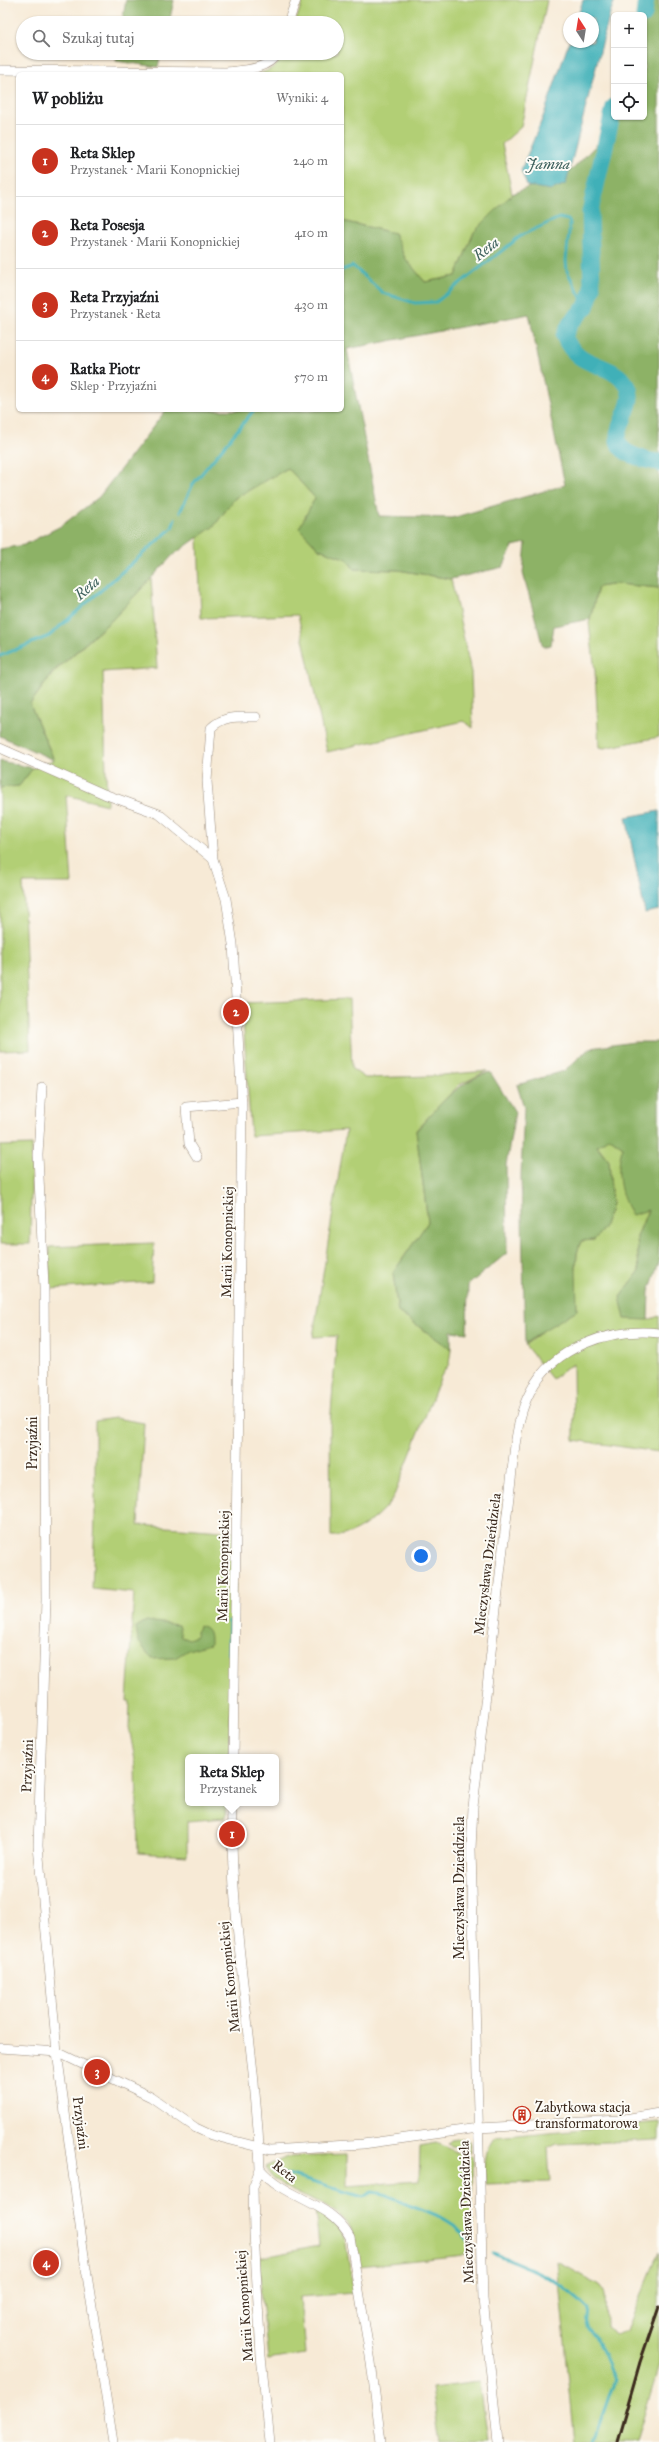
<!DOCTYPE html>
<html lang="pl">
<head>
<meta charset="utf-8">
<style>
  :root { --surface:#fff; --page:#f6f6f6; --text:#202124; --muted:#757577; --line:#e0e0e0; --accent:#c8321e }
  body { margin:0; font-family:"IM FELL Great Primer",serif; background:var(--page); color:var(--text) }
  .controls { position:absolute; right:12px; top:12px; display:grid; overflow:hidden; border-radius:6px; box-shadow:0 1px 3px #0004 }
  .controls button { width:36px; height:36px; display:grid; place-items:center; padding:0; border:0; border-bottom:1px solid var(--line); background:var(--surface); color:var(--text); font:20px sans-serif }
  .compass { position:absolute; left:563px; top:12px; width:36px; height:36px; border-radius:50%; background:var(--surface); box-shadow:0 1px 3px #0004; rotate:348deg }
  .you { position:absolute; left:421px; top:1556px; width:14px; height:14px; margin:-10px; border:3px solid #fff; border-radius:50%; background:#1a73e8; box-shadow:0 0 0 6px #1a73e833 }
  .badge { display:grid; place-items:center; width:26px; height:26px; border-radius:50%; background:var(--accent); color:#fff; font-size:13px; font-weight:700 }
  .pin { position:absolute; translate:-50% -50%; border:2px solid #fff; box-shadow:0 1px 4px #0006 }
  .popup { position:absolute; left:185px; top:1754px; width:94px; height:52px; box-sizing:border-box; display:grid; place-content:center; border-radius:6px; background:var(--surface); filter:drop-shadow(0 1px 3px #0005); font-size:13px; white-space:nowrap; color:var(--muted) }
  .popup b { font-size:15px; color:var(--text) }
  .popup::after { content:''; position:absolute; left:50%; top:100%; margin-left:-8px; border:8px solid transparent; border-top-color:var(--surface) }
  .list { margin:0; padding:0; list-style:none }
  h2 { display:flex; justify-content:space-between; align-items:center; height:52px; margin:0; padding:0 16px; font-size:17px }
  h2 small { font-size:13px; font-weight:400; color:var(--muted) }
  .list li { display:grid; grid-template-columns:26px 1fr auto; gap:12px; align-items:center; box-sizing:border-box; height:72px; padding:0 16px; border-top:1px solid var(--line) }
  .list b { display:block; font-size:15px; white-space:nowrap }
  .list p { margin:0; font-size:13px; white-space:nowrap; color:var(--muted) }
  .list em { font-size:13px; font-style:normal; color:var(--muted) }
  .icon { flex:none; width:22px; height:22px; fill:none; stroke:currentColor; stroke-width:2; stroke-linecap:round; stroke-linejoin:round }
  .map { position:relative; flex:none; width:659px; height:2442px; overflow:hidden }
  .search { position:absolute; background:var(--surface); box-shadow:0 1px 3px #0004; left:16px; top:16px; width:328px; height:44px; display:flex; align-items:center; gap:10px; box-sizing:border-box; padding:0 14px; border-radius:22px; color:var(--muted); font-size:15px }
  .panel { position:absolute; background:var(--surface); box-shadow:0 1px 3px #0004; left:16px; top:72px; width:328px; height:340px; border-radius:6px }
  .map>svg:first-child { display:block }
  .green { fill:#b2cf75; stroke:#767c4a }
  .forest { fill:#8db266; stroke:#646e42; fill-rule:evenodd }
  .water { fill:#40b0b8; stroke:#3e6d6b }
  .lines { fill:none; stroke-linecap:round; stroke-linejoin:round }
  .stream { stroke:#40b0b8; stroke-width:3 }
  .river { stroke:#40b0b8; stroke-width:17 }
  .minor-casing { stroke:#998a7a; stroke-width:10 }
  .minor { stroke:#fff; stroke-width:9 }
  .rail { stroke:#3b2a1e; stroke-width:3 }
  .labels { text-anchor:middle; stroke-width:4; stroke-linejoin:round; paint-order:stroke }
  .street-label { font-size:14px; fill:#3b2a1e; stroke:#fdfcf7 }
  .poi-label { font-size:14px; fill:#3b2a1e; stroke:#fdfcf7; text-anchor:start }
  .water-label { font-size:15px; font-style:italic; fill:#3d605c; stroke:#fdfcf7 }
</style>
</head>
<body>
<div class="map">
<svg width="659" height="2442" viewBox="0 0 659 2442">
  <rect width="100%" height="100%" fill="#fdfcf7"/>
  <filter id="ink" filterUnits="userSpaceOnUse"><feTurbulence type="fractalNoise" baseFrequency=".025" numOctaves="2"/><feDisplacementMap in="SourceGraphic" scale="8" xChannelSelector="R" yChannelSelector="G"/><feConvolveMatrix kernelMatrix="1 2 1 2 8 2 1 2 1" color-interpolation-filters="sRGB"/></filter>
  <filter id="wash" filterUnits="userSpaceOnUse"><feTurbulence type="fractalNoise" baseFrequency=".012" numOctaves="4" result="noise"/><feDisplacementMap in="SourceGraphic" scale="16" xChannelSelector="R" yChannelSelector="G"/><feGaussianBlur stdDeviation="0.9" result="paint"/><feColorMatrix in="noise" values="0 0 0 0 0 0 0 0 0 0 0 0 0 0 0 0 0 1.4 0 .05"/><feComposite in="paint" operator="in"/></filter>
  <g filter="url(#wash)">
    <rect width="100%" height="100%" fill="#f7ead6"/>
    <!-- green -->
    <path class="green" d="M303,0H547L521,127L502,144L512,194L474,232L456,276L425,282L405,258L394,233L342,221V74H258C271,70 279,66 284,53H337V23H295Z
      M288,468L315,498L300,528L319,549L347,559L354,569L398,570L451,579L471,672L473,728L464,721L327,752L298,615L201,618L198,537L214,526L235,498Z
      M151,578L157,668L103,672L107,805L66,795L72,883H23L30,1050L0,1051V788L19,786L33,768L54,760L30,704L54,672L114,618Z
      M618,584L659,588V737L604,748L599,747L595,671L589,623L598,587Z
      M349,999L352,1069L365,1078L431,1076L487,1071L459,1085L416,1130L428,1222L393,1273L398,1312L451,1349L449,1364L441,1376L393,1498C379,1516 355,1538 331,1536L330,1425L337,1336L313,1337L346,1130L251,1136L242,1003Z
      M609,1137L623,1147L648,1209L637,1237L639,1272L620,1297L648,1320L659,1316V1452L574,1440L573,1364L552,1379L525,1345L544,1330L576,1268L577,1253L581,1241L594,1240L604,1228L612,1204L609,1161L597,1145Z
      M32,1145L30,1244H0V1146Z
      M154,1243L152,1282L50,1289L49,1247Z
      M115,1418L144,1423L138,1525L237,1532L229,1757H188V1803H226L225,1818L187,1821V1856L138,1853L136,1766L129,1727L130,1701H127L134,1593L92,1589L95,1519V1421Z
      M659,2122V2140L557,2144L548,2148L550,2182L485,2184C485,2167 483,2151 495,2137Z
      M462,2138L469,2141L471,2153L447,2144L451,2140Z
      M436,2143L467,2157L472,2156L473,2254L360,2266C357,2255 356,2237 350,2227C331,2197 285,2200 265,2167L287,2157L347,2155V2186L419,2181L420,2146Z
      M315,2209L336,2225L345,2238L354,2293L300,2297L305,2354L268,2360L258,2258L319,2246Z
      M659,2252V2365L636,2442H575L557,2262L599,2285L605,2294L606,2328L616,2335L627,2330Z
      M480,2382L488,2442H440L432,2388Z"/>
    <!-- forest -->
    <path class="forest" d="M126,0H174L169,23H122Z
      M639,0H659V588L618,584L598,587L590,619L554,626L551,645L543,647L523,573L526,543L513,546L503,567L451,579L398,570L354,569L347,559L319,549L299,528L315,498L288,468L235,498L214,526L173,555L114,618L53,672L30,704L54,760L0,736V549L24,545L61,526L99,497L166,410H342V221L394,233L405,258L425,282L456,276L474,232L512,194L573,169L598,143L614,95V117H644V15H636ZM529,314L565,485L452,518L379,516L347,349Z
      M117,53H161L158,67L116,61Z
      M0,761L33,768L19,786L0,788Z
      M634,1042H659V1262L649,1292L648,1320L625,1319L620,1297L639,1272L637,1237L648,1210L632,1215C619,1196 615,1168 623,1147L609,1137L597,1146L609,1161L612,1204L604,1228L594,1240L581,1241L577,1253L576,1268L577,1310L544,1330L525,1344L521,1175L524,1107L517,1085L564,1071L590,1048Z
      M490,1072L515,1112L506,1165L507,1253L468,1285L467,1333L451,1331V1349L398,1312L393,1273L428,1222L416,1131C440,1105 455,1083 490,1072Z
      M146,1621L178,1625L181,1636L189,1639L196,1636L199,1625C210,1628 210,1633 210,1644L188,1650L175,1658L152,1659L138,1641L136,1627Z"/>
    <!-- water -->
    <path class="water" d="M583,0H615L610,13L566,184L551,190L527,186L521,170L543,117L569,42H593V18H577Z
      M659,811V910L645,913L626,817Z"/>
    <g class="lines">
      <!-- stream -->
      <path class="stream" d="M342,270L353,266L383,293L415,303L436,302L522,235L559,218L568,220L570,223L566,260L567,271L586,307
        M657,462L659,471
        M180,512L193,484L254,410
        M0,656L49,636L172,528L175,519
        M228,1654L229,1621
        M274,2171L363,2197L372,2192L384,2194L441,2217L454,2225L471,2243
        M493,2253C534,2270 557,2276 589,2309L587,2328L596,2336L615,2379L593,2442"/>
      <!-- river -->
      <path class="river" d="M644,15L646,0
        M614,107L590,212L592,289L586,307L571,322L564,336C578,369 604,360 624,381C648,406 591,440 635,456C643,459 650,462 659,462"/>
    </g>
  </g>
  <g filter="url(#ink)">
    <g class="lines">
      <defs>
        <path id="minor" d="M288,23L296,0
          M0,70L226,72C245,70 266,70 278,53
          M0,748L104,794L159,814L213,859L226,899L233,944L242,1107L233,1757
          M213,859L207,781L211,728C224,715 239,717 256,717
          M42,1087L38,1155L44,1287L46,1600L38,1846L57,2052L84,2256L113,2442
          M197,1157L189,1144L186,1107L242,1102
          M232,1803C229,1926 256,2047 260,2169C286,2200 331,2201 350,2237L371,2362L381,2442
          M0,2048L57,2052L151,2097L196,2128L211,2135L270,2150L363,2144L478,2128L619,2120L659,2113
          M260,2169L253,2187L254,2233L261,2356L270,2442
          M498,2442L483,2299L471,1849L473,1807L515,1445C518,1427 521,1409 530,1392C553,1346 611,1328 659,1333"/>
      </defs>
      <!-- minor casing -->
      <use href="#minor" class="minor-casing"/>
      <!-- minor -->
      <use href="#minor" class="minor"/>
      <!-- rail -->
      <path class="rail" d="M617,2442L640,2362L659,2307"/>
    </g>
  </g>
  <!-- icons -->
  <defs>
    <symbol id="building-ring" viewBox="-11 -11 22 22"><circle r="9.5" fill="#fdfcf7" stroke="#c8321e" stroke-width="1.5"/><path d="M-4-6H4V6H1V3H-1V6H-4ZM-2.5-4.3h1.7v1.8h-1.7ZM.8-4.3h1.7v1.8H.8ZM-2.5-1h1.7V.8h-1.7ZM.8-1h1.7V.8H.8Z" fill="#c8321e"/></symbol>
  </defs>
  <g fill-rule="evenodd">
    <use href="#building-ring" x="512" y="2105" width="20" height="20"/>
  </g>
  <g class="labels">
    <!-- street labels -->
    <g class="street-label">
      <text transform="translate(227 1242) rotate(-89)" y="5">Marii Konopnickiej</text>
      <text transform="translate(32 1443) rotate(-90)" y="5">Przyjaźni</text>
      <text transform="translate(487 1564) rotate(-83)" y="5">Mieczysława Dzieńdziela</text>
      <text transform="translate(223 1566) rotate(-89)" y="5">Marii Konopnickiej</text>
      <text transform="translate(27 1766) rotate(-88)" y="5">Przyjaźni</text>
      <text transform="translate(459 1888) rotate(-90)" y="5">Mieczysława Dzieńdziela</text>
      <text transform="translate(229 1977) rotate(-96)" y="5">Marii Konopnickiej</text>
      <text transform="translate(81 2123) rotate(83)" y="5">Przyjaźni</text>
      <text transform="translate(285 2171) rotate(38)" y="5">Reta</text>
      <text transform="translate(466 2212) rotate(-92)" y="5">Mieczysława Dzieńdziela</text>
      <text transform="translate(244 2306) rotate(-94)" y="5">Marii Konopnickiej</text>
    </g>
    <!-- poi labels -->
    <g class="poi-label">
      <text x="535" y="2112">Zabytkowa stacja<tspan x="535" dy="16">transformatorowa</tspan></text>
    </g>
    <!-- water labels -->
    <g class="water-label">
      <text x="548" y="169">Jamna</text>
      <text transform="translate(486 249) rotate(-38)" y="5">Reta</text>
      <text transform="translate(87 588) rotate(-41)" y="5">Reta</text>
    </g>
  </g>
</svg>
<div class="controls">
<button>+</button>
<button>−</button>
<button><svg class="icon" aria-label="locate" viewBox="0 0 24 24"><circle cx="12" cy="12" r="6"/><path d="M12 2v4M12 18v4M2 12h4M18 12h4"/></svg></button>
</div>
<svg class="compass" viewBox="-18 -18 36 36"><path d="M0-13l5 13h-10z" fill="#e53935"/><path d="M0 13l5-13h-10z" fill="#757577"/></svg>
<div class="you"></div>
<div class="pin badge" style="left:232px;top:1834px">1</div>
<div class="popup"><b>Reta Sklep</b>Przystanek</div>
<div class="pin badge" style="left:236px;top:1012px">2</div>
<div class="pin badge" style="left:97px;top:2072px">3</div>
<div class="pin badge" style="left:46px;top:2263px">4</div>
<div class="search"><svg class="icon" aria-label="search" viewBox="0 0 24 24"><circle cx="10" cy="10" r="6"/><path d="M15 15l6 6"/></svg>Szukaj tutaj</div>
<section class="panel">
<h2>W pobliżu<small>Wyniki: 4</small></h2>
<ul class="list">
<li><span class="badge">1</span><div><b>Reta Sklep</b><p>Przystanek · Marii Konopnickiej</p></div><em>240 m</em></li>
<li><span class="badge">2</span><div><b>Reta Posesja</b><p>Przystanek · Marii Konopnickiej</p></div><em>410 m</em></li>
<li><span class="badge">3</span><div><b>Reta Przyjaźni</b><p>Przystanek · Reta</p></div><em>430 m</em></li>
<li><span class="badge">4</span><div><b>Ratka Piotr</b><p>Sklep · Przyjaźni</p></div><em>570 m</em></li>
</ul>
</section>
</div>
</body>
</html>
